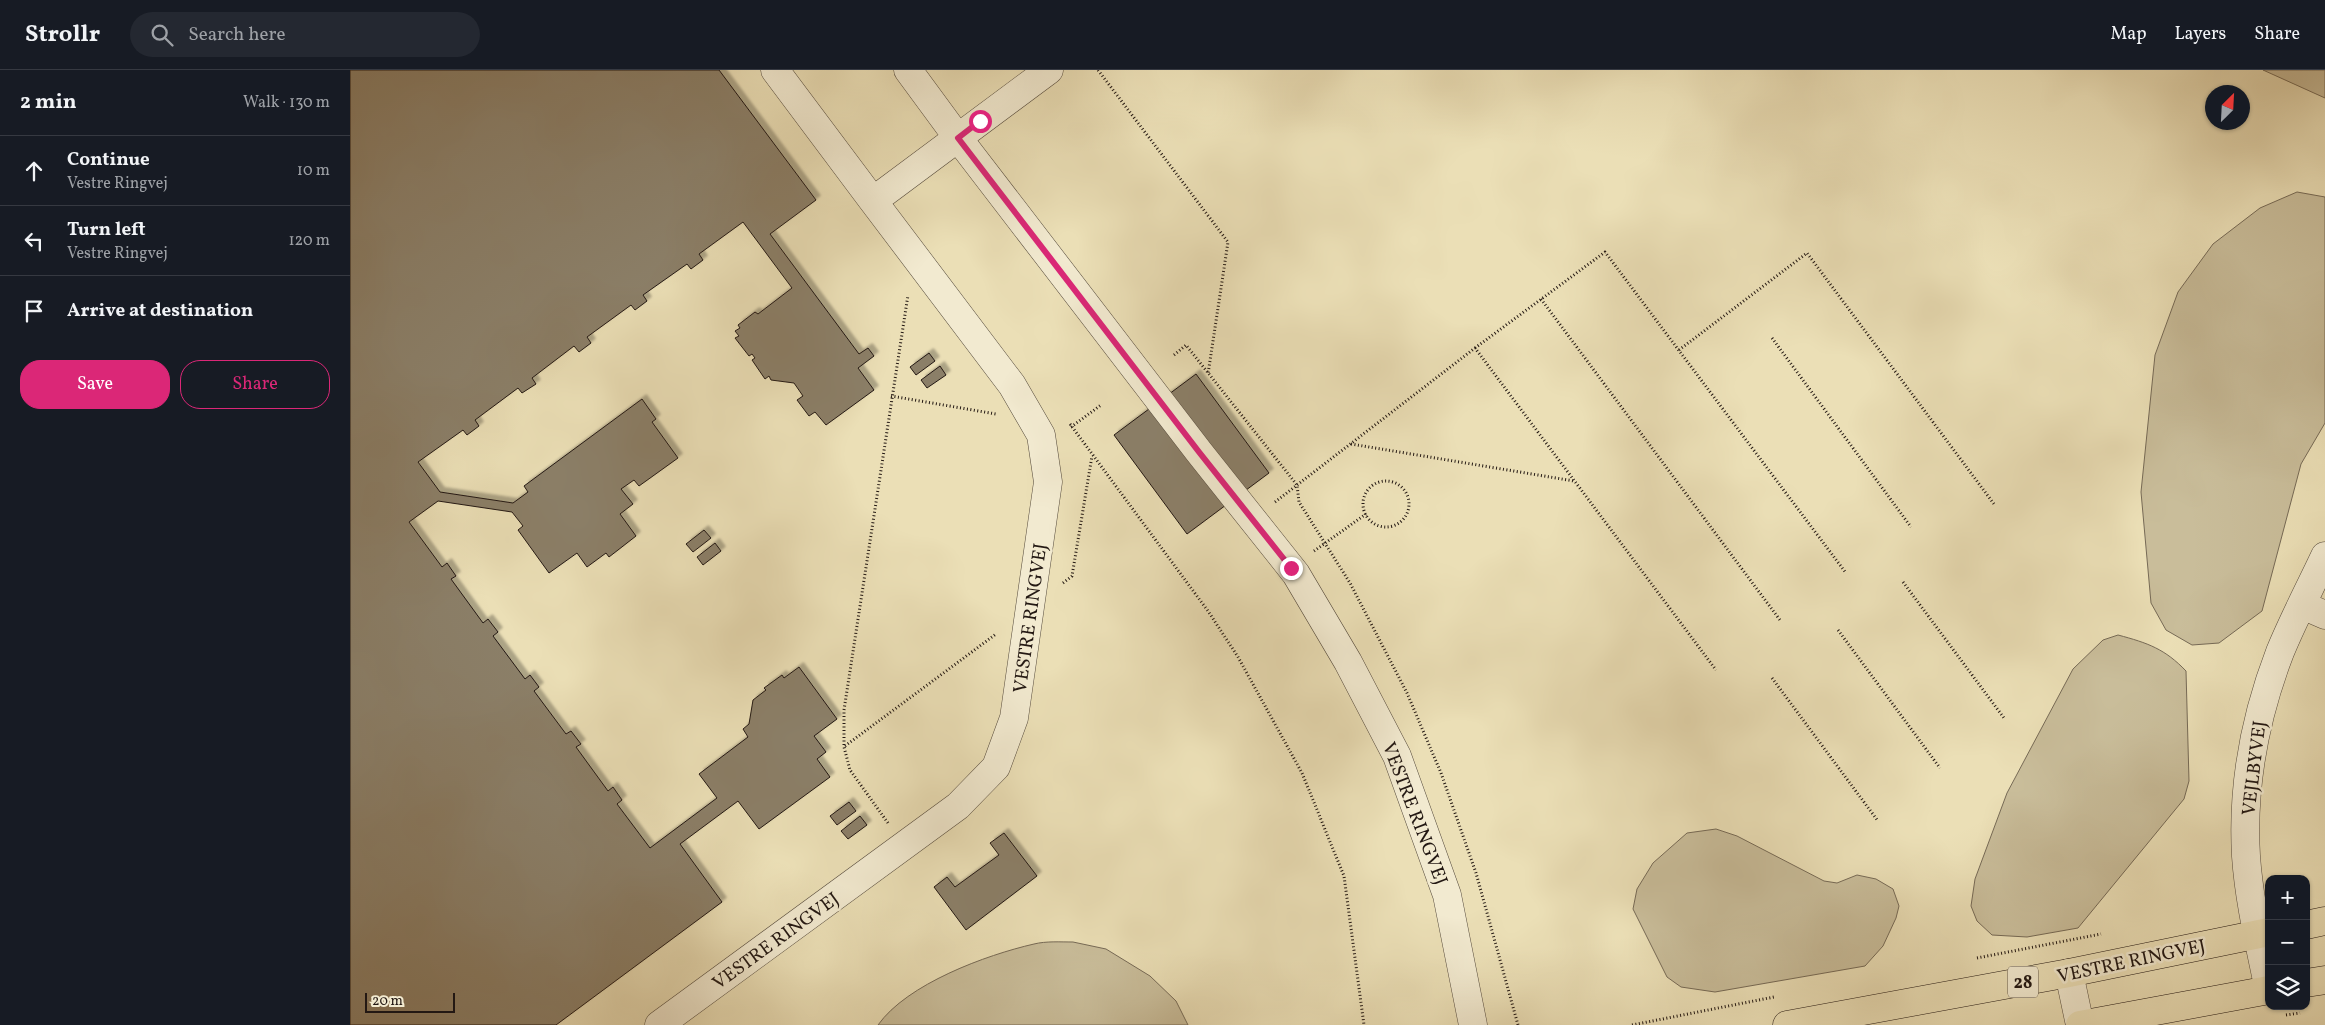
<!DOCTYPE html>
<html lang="en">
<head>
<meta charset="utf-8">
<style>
  :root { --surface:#171b24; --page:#242831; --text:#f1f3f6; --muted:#9ea1a6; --line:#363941; --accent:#db2777 }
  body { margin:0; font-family:Vollkorn,serif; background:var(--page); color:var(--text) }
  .controls { position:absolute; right:15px; bottom:15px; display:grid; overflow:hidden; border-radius:10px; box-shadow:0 1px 4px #0004 }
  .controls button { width:45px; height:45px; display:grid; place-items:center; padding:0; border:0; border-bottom:1px solid var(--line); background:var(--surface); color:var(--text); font:25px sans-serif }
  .compass { position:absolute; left:1855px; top:15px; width:45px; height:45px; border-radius:50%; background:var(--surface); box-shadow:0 1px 4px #0004; rotate:24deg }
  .scale { position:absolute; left:15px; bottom:12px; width:90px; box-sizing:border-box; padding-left:5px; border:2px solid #231813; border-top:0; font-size:14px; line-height:18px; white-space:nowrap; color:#231813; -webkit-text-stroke:4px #f2ead0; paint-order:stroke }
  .stop { position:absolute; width:15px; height:15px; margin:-11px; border:4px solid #db2777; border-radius:50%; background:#fff }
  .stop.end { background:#db2777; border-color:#fff; box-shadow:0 1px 5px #0008 }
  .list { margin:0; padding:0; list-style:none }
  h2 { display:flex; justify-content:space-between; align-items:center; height:65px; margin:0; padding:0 20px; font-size:21px }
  h2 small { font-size:16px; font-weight:400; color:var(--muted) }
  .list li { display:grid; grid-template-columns:32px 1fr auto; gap:15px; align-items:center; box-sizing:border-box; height:70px; padding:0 20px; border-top:1px solid var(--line) }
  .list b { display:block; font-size:19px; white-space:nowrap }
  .list p { margin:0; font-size:16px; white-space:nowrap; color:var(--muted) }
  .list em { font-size:16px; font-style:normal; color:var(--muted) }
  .actions { display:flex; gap:10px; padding:15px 20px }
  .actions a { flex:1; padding:11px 0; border:1px solid var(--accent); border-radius:20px; text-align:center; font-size:18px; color:var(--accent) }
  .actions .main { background:var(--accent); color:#fff }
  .icon { flex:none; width:28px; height:28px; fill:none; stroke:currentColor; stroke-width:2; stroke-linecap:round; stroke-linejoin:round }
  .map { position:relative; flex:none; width:1975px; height:955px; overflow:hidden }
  header { display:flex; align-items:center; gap:30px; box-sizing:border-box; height:70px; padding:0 25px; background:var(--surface); border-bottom:1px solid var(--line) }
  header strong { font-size:24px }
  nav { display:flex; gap:28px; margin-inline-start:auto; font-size:18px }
  .search { width:350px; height:45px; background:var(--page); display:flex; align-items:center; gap:12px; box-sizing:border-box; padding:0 18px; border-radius:28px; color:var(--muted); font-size:19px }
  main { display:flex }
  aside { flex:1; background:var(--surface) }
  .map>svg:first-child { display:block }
  .green { fill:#c9bd9a; stroke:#766a56 }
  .building { fill:#8b7f68; stroke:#231813; filter:url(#shadow) }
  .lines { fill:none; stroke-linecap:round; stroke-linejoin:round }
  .minor-casing { stroke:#554a3c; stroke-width:29 }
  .major-casing { stroke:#231813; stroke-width:29 }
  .path { stroke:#231813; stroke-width:3; stroke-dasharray:1 2.5; stroke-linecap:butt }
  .minor { stroke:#f2ead0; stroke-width:28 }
  .major { stroke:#ebdfb6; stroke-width:28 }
  .route { stroke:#db2777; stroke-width:6 }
  .labels { text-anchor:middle; stroke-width:5; stroke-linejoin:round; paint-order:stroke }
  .shield { fill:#f2ead0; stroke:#61574c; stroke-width:1 }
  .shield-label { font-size:18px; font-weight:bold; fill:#231813 }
  .street-label { font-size:19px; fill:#231813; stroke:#f2ead0 }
</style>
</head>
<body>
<header>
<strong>Strollr</strong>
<div class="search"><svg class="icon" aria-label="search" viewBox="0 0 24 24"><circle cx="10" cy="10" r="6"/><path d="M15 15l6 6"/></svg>Search here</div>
<nav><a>Map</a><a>Layers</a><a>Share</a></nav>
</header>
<main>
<aside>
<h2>2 min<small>Walk · 130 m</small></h2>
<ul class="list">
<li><svg class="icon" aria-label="ahead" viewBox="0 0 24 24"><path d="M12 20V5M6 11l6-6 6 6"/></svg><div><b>Continue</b><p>Vestre Ringvej</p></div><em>10 m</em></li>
<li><svg class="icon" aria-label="left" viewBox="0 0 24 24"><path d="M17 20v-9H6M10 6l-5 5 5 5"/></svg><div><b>Turn left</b><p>Vestre Ringvej</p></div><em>120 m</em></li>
<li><svg class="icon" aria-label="arrive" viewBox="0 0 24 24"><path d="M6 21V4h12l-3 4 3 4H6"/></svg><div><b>Arrive at destination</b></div></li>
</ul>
<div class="actions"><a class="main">Save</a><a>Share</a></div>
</aside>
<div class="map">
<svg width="1975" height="955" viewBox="0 0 1975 955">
  <defs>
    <filter id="shadow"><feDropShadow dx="4.5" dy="-4.5" stdDeviation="1" flood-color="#0004"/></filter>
  </defs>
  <rect width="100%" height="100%" fill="#ebdfb6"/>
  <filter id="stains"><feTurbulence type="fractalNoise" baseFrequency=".004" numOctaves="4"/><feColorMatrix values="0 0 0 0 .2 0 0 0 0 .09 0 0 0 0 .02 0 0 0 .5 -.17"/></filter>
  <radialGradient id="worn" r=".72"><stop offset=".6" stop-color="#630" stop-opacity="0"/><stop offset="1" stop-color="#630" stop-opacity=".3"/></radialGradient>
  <!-- green -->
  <path class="green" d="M1913,0H1975V28Z
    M1947,122L1975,127V353L1951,394L1912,541L1869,573L1842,575L1816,560L1801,533L1791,422L1805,285L1828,222L1863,174L1910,138Z
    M1768,565C1798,573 1815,579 1836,601L1839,711L1834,729L1728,858L1677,867L1642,865L1627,851L1621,836L1625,809L1657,723L1723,599L1753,570Z
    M1366,759L1387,766L1474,811L1487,813L1507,805L1526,809L1543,819L1549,836L1546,848L1533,876L1515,896L1365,922L1331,917L1317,907L1283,839L1287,819L1303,793L1337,763Z
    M723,872L756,879L800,906L826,931L838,955H528C557,914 636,885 684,874C696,871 710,872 723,872Z"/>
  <!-- building -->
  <path class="building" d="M0,0H369L466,130L420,164L509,284L518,278L524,286L508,298L524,320L476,355L465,342L459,346L447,330L453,326L444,313L421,310L419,306L415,309L402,290L405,288L402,284L399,286L385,268L389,266L385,261L390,258L388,255L405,242L408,244L442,218L393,152L349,184L353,190L341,199L337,194L293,225L297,231L285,240L281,235L237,267L241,273L229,282L224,276L182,308L186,314L172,323L168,318L125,350L129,356L117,365L113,360L68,392L90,422L163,433L178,422L174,416L292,329L306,349L302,352L328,388L289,416L284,410L271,419L283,434L270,444L286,466L259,487L256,483L237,497L227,483L199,503L168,460L173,456L162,442L88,431L59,452L92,497L97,493L106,506L101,509L133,553L138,549L148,562L143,566L175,609L180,605L189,617L184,621L216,664L221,661L231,674L226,677L258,721L263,717L272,730L267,734L300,778L367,728L349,704L398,667L393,659L399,654L403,630L416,620L414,618L432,605L434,608L449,597L487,649L464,666L476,682L467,689L480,707L409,759L388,731L330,774L372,832L206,955H0Z
    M579,283L585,291L566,305L560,297Z
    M590,296L596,305L577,318L571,310Z
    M846,304L919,403L837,464L764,365Z
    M354,460L361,468L343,482L336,474Z
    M365,473L371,481L353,495L347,487Z
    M499,732L506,741L487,755L480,746Z
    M510,746L517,755L498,769L491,761Z
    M654,763L687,806L616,860L584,817L597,807L605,817L649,785L640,773Z"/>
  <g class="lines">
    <defs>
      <path id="minor" d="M425,0L523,131
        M558,0L608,68L849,382L946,504L998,592L1047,686L1097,825L1123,955
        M1952,535L1975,545
        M1719,903L1730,955
        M1919,920C1910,876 1899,831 1896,786C1892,717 1905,647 1930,582C1943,550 1960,518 1975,486
        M309,955L608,736L646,697L664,648L698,412L691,365L662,315L523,131L699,0"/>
      <path id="major" d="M1956,855L1975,851
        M1956,913L1975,910
        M1437,955L1719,903L1919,862
        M1730,955L1919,920"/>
    </defs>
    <!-- minor casing -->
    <use href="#minor" class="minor-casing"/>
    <!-- major casing -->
    <use href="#major" class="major-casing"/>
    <!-- path -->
    <path class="path" d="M748,0L878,172L858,304
      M1191,229L1430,550
      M1422,268L1561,457
      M1125,278L1255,182L1496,503
      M1329,280L1457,183L1644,434
      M824,285L836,275L947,415L949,432L1000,513L1057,623L1091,703L1126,803L1168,955
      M541,326L646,344
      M720,354L858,541L888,587L952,703L994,806L1014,955
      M721,357L751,335
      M1001,374L1224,411
      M1013 434a23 23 0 1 1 46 0a23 23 0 1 1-46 0Z
      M925,432L1125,278L1366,600
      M964,481L1016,444
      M1553,512L1654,648
      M713,513L722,506L742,386
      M1488,560L1590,698
      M1422,608L1528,751
      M495,676L646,564
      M538,753L500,700L494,677V640L558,225
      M1627,888L1751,864
      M1936,945L1950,943
      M1282,955L1424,927"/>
    <!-- minor -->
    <use href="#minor" class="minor"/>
    <!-- major -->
    <use href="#major" class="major"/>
  </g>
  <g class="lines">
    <!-- route -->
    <path class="route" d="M630,51L608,68L849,382L941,498"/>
  </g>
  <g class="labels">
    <!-- shield labels -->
    <rect class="shield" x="1658" y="896.5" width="30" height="31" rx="4"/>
    <g class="shield-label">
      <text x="1673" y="918">28</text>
    </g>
    <!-- street labels -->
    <g class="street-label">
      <text transform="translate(679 548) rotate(-82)" y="7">VESTRE RINGVEJ</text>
      <text transform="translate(1903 698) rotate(-83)" y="7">VEJLBYVEJ</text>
      <text transform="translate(1066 743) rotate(69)" y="7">VESTRE RINGVEJ</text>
      <text transform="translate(425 870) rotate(-36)" y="7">VESTRE RINGVEJ</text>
      <text transform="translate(1781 890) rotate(-12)" y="7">VESTRE RINGVEJ</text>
    </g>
  </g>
  <rect width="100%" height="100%" filter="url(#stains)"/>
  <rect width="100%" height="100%" fill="url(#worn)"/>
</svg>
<div class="controls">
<button>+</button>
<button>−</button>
<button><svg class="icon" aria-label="layers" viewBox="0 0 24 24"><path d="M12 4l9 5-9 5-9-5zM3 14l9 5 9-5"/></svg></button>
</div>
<svg class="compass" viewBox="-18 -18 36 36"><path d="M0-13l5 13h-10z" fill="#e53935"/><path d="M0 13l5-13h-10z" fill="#9ea1a6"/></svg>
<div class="scale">20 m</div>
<div class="stop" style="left:630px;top:51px"></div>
<div class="stop end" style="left:941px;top:498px"></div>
</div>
</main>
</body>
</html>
